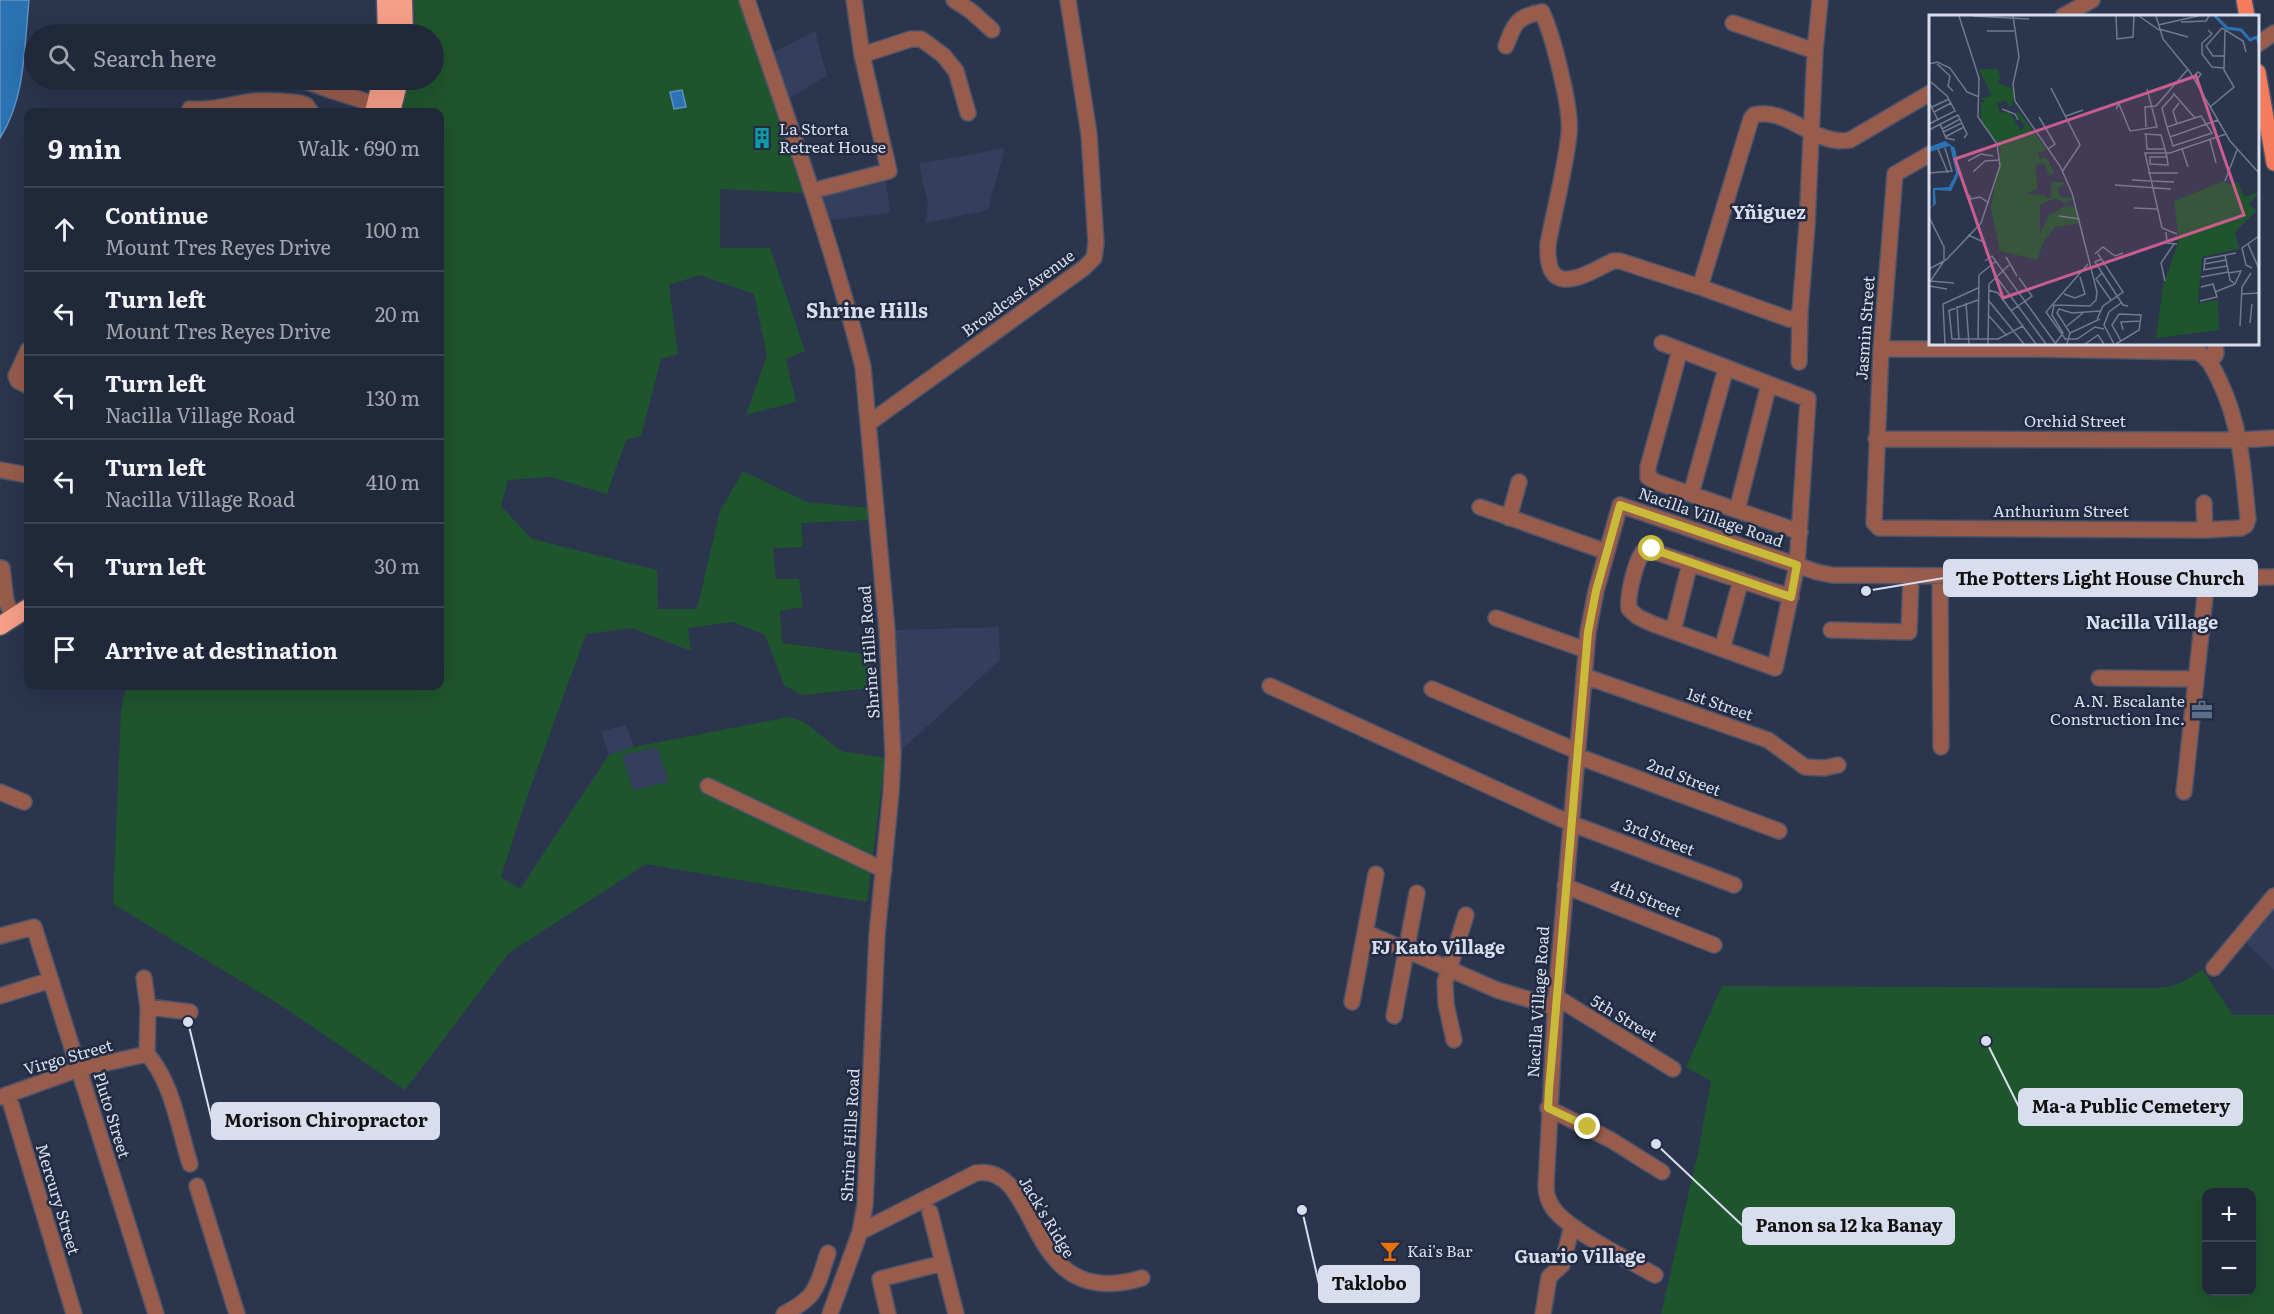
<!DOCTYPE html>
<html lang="en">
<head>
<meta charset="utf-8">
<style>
  :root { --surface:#20283a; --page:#2d3445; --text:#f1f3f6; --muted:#a2a6af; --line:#3d4454 }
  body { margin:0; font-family:Literata,serif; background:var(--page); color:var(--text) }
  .controls { position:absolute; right:18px; bottom:18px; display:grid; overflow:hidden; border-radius:12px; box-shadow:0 6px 24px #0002 }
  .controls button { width:54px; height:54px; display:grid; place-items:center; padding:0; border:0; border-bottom:2px solid var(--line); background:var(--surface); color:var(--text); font:30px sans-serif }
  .stop { position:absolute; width:18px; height:18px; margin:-14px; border:4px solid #caba3a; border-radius:50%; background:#fff }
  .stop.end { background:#caba3a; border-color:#fff; box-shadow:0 2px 6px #0008 }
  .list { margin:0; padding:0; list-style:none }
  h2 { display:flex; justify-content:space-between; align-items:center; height:78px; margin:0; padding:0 24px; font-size:26px }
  h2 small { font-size:20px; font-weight:400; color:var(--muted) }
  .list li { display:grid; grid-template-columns:39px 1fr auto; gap:18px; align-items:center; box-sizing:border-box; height:84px; padding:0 24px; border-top:2px solid var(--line) }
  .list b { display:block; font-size:22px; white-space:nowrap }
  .list p { margin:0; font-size:20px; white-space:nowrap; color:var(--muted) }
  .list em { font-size:20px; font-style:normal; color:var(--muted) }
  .icon { flex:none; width:33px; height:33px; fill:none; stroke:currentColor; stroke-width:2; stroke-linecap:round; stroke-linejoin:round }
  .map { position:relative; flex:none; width:2274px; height:1314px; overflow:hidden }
  .search { position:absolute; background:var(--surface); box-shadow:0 6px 24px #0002; left:24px; top:24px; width:420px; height:66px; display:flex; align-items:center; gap:15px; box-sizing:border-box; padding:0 21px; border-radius:33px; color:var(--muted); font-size:22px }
  .panel { position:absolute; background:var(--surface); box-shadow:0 6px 24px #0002; left:24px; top:108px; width:420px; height:582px; border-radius:12px }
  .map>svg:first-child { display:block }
  .built { fill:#333f5d }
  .green { fill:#1f552d; fill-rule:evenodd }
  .water { fill:#2a72b2; stroke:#5e92c4; stroke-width:1.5 }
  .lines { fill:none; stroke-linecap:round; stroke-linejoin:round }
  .minor-casing { stroke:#4a536a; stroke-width:18 }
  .major-casing { stroke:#4a536a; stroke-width:18 }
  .highway-casing { stroke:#4a536a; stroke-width:21 }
  .minor { stroke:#975c4c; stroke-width:15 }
  .major { stroke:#f47c5c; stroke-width:15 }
  .highway { stroke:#f69f88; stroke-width:18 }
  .route { stroke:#caba3a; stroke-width:8 }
  .labels { text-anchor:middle; stroke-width:5; stroke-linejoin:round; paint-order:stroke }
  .poi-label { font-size:16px; fill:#d8deee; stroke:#222b42; text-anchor:start }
  .street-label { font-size:16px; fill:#d8deee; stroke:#222b42 }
  .neighbourhood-label { font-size:18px; font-weight:bold; fill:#d8deee; stroke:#222b42 }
  .quarter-label { font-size:20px; font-weight:bold; fill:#d8deee; stroke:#222b42 }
  .inset-river { fill:none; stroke:#2a72b2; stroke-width:3 }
  .inset-road { fill:none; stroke:#70798d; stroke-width:1.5 }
  .view { fill:#ca5d8e; fill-opacity:0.15; stroke:#ca5d8e; stroke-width:3 }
  .inset-edge { fill:none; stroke:#d8deee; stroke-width:3 }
  .leader { fill:none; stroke:#d8deee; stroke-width:2 }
  .callout-dot { fill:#d8deee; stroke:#222b42; stroke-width:2 }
  .callout { fill:#d8deee; stroke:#d8deee; stroke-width:2 }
  .callout-label { font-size:18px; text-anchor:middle; font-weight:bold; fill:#111 }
</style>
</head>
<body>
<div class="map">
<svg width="2274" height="1314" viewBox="0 0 2274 1314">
  <rect width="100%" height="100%" fill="#2b354d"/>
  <!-- built -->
  <path class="built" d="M815,31L827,76L786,100L770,54Z
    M1005,148L988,210L925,223L928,205L919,164Z
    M885,173L890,213L823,221L814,192Z
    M999,627L1000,660L899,752L895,630Z
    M626,725L634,747L609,755L601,731Z
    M657,747L669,782L633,791L622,755Z
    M2274,902V970L2243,940Z"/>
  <!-- green -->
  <path class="green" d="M414,0H739L803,193L720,189V248H770L805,351L786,359L796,402L746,415L767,355L754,294L700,275L669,285L678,354L661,359L641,436L626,440L607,494L551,477L508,480L501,506L532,539L657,570L658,609H697L720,511L743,471L807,502L868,508L870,520L801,523L803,547L773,548L776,579H799L803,607L780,611L782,643L871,655V688L802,695L784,685L765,635L733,622L688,628L691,651L632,628L586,634L526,800L501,877L520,889L609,755L634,747L789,717L804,722L841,751L885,758L867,902L646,864L509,953L405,1090L282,1006L113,904L121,710L126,686H440V112H391L405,80H434V34H415ZM657,747L669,782L633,790L622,755Z
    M2202,969L2233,1015H2274V1314H1661L1699,1148L1711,1081L1686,1067L1722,986L2158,988C2177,986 2187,981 2202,969ZM2252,1192V1292H2206V1192Z"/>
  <!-- water -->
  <path class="water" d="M0,0H29C24,47 26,97 0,138Z
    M682,90L686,107L674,109L670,92Z"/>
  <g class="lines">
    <defs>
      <path id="minor" d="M747,0C788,121 832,242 863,367L887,630L893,754L891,793L877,934L865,1205L860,1232L830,1314
        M954,0L971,11L992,30
        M2063,16L2092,0
        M1733,23L1815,51
        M2258,44L2274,33
        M1506,46C1514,24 1517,16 1542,12C1553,36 1572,109 1569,134C1565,171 1555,207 1548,244C1545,300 1583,276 1613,261H1620L1700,287L1789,319H1794L1800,312L1807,225L1815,51L1820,0
        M862,55L911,39H921L943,55L956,71L968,113
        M302,80L330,90L387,108
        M189,112L190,109C211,110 227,106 247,102C264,99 283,101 300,103L306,105L311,112
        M812,191L889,171L862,55L854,0
        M1700,287L1751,119L1754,115C1786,106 1816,147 1850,140L1930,93
        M1662,343L1808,399L1797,565L1775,668L1653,624L1638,617L1629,609C1627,597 1636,555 1646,549L1791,597
        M1881,349H2028L2198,352C2210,359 2214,370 2220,382C2241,426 2243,470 2248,519L2246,525L2241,528L2205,530L1879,528L1874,523L1881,349L1895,174L1930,154
        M28,350L16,376L18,381L28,386
        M1680,350L1648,467V477L1656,482L1800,532
        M1799,362L1800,312
        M2210,362L2216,354L2215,344
        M869,423L1084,268L1094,258L1096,243L1089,134L1068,0
        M1876,439L2239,440L2274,438
        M0,470L28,475
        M1691,494L1726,368
        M2204,503L2205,530
        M1480,507L1607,552
        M1737,510L1769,384
        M1509,518L1519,482
        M2,568L6,601L14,618
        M1940,577L1941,747
        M1496,618L1586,650
        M1831,630L1909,632L1911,577
        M1673,631L1690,563
        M1722,649L1741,580
        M1584,676L1768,740L1805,767L1824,768L1838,765
        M2099,678L2196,679
        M1270,686L1570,823L1734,885
        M1432,689L1577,751
        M1577,756L1779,831
        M708,786L884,870
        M0,792L24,802
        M2184,792L2207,578
        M1565,886L1714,945
        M1365,932L1497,990L1555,1007
        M0,936L34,927L156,1314
        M2214,968L2274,896
        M144,978L148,1007L147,1054
        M0,996L51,980
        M1556,997L1673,1069
        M1352,1002L1376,874
        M148,1007L190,1012
        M1394,1016L1417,893
        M1454,1040L1446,1004L1445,982L1466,915
        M147,1054C172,1081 179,1129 190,1164
        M8,1094L74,1314
        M1,1097L79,1069L147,1054
        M1548,1108L1611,1140L1662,1172
        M197,1186L237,1314
        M930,1212L956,1314
        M860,1232L976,1173C1044,1163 1021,1314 1142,1278
        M1655,1275C1630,1261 1567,1229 1553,1208C1548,1201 1546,1194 1546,1186L1556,997L1588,632L1596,591L1620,505L1817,572L1832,575L2207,578L2274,577
        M784,1314C818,1296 816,1288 828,1253
        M888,1314L880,1279L943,1263
        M1543,1314L1549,1277L1562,1265L1572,1226"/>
      <path id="major" d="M2244,0L2247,16
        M2258,72L2274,163"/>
      <path id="highway" d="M386,0L387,34
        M403,0L404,34
        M374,112L382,80
        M391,112L399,80
        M0,626L28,608"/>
    </defs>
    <!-- minor casing -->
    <use href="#minor" class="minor-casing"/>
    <!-- major casing -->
    <use href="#major" class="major-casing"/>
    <!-- highway casing -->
    <use href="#highway" class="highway-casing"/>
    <!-- minor -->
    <use href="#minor" class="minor"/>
    <!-- major -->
    <use href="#major" class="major"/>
    <!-- highway -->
    <use href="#highway" class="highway"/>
  </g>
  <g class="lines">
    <!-- route -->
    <path class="route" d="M1588,1127L1548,1108L1549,1090L1588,632L1596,591L1620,505L1797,565L1791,597L1652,549"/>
  </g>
  <!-- icons -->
  <defs>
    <symbol id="building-bare" viewBox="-9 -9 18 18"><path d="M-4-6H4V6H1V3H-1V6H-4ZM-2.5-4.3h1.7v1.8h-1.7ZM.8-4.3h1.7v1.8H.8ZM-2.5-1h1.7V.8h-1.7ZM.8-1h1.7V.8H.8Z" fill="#0f9aa8" stroke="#222b42" stroke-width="2.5" paint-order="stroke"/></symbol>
    <symbol id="office-bare" viewBox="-9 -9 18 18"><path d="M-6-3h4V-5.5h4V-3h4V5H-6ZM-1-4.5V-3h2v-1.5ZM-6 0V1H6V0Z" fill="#5c6f8a" stroke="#222b42" stroke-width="2.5" paint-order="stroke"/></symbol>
    <symbol id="bar-bare" viewBox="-9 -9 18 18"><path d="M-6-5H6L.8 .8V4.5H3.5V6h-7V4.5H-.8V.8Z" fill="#e8710a" stroke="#222b42" stroke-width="2.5" paint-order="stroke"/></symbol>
  </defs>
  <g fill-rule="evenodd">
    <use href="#building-bare" x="747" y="123" width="30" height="30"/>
    <use href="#office-bare" x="2187" y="695" width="30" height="30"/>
    <use href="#bar-bare" x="1375" y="1236" width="30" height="30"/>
  </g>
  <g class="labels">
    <!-- poi labels -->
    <g class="poi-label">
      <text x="779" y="135">La Storta<tspan x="779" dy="18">Retreat House</tspan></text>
      <text x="2185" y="707" text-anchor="end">A.N. Escalante<tspan x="2185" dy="18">Construction Inc.</tspan></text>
      <text x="1407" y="1257">Kai's Bar</text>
    </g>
    <!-- street labels -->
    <g class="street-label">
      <text transform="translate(1018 293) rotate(-36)" y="6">Broadcast Avenue</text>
      <text transform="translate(1865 328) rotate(-86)" y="6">Jasmin Street</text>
      <text x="2075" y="427">Orchid Street</text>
      <text x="2061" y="517">Anthurium Street</text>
      <text transform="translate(1711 517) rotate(19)" y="6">Nacilla Village Road</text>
      <text transform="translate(869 652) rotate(-94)" y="6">Shrine Hills Road</text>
      <text transform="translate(1720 704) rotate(19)" y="6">1st Street</text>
      <text transform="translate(1684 777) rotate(21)" y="6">2nd Street</text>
      <text transform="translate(1659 837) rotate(21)" y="6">3rd Street</text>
      <text transform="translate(1646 898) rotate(22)" y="6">4th Street</text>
      <text transform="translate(1538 1002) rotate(-86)" y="6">Nacilla Village Road</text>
      <text transform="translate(1624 1018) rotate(31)" y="6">5th Street</text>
      <text transform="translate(68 1057) rotate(-16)" y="6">Virgo Street</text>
      <text transform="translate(112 1115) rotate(73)" y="6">Pluto Street</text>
      <text transform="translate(850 1135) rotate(-87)" y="6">Shrine Hills Road</text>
      <text transform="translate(58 1199) rotate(73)" y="6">Mercury Street</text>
      <text transform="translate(1047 1217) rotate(59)" y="6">Jack's Ridge</text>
    </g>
    <!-- neighbourhood labels -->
    <g class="neighbourhood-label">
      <text x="1769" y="219">Yñiguez</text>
      <text x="2152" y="629">Nacilla Village</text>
      <text x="1438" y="954">FJ Kato Village</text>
      <text x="1580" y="1263">Guario Village</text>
    </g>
    <!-- quarter labels -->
    <g class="quarter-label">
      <text x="867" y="318">Shrine Hills</text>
    </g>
  </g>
  <!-- overview -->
  <g transform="translate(1929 15)">
    <rect width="330" height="330" fill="#2b354d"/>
    <path d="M50,54H68L72,63L68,68L83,73L88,94L118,135L109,138L111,144L117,142L125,157L120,161L116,148L107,149L108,174L97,179L116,180L118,184L122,183V167H137L128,174L132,183L142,182L143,185L136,188L126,183L111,190V219L120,200L136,191L147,192L151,208L126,212L115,226L108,245L71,236L62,193L72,135L52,105V88L56,87L52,83L63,81ZM84,83L89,97L86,99L96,111L92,116L81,98L71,97L68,88L77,85L79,91H83ZM295,166L300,170L308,167L316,182L328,178L330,172V178L320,189L327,196L306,217L310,234L273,242L269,288L289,285L290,315L227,323L234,271L250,225L245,186Z" fill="#1f552d" fill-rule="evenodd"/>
    <path d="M16,126L26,133L31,157L22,176L6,175L7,189L0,194L4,190V173L20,172L27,158L21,131L0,137V132Z" fill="#2a72b2"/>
    <path class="inset-river" d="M286,1L298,13L312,15L321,25L328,22L330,29"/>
    <path class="inset-road" d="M44,1L100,4M84,1L90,42L84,69L86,86L131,151L143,178L168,277L167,285L161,291L125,290L123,300L134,318L126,329M187,1L188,24L204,22L205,1M210,1L230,15M227,1L234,24L261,57L301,126L330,158M252,7L277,6L280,1M229,10L269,1M230,14L259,22M279,15L283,19L273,28V39L283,52L295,53M58,16H85M295,41H284L277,31L293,13L314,26L317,37M0,49L8,47L21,53L38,77L50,82M8,49L21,61L19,71L24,76M264,62L269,57L272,59L267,66M122,73L151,130L133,157M244,78L266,103M0,87L9,105M3,92L20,84M281,92L305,72L295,55L296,16M73,94L86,99L89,105M187,94L190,89L201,116L228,112L218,74M5,97L22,88M137,101L154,95M110,102L126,129L119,134M0,109L26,96L18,81L2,67M11,109L17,123L26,125M248,109L244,96L250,88M217,112L216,92L227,91L259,54M238,112L272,101L283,118L244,131L238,112L233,93L245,80M13,114L31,104M0,115L29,100L38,119L35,123M14,117L33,108M215,119L232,120L237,138L238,142L239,150L221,149V142H238M217,120L218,134H236M16,122L35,112M241,122L289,105M281,125L287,148M9,134L19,158M253,134L259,152M39,146L52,139L64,141M44,157L56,146L71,145M0,158L23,156L16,133M219,158H249M203,165L221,166M221,166L245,167M296,166L308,135M186,170L242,174M41,180V184L51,182L60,188M205,193L228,194M130,201L151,204M0,202L15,232V245M237,217L238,228L248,229M248,219L233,213L216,138H241L297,119M39,220L57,228M319,229L330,254M166,239L174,232L186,241L194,238M296,240L301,265L305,268M77,242L88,261M172,244L166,247L194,290L199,291M56,246L63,241L127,329M275,249L297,245M323,253L317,250L313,233L330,221M0,254L17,245L52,208L71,151L68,129L49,102L50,63L30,1M274,255L298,251M275,255L276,244L307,238M173,258L167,264L182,285M66,260L117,329M272,262L299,257M1,266L25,268M236,266L232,248L245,229M0,268L15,246M0,271L18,274M60,275L69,278L107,329M286,277L306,269L312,256L299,258M135,279L146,283L156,279L151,262M313,279L330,278V281M60,286L95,329M271,286L288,282L284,269L272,272M37,288L40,329M28,291L30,325M20,295L23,324H69L94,311M19,296L49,285M82,296L103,281L90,263M190,299L183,310L192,326M60,301L78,321M168,304L174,291L194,277L169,239M321,308L323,289M138,311L154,298M311,311L313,272L322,258M194,315L192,307L212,306M141,318L128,298L130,294L143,298L171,296M136,324H148L166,312L175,314M49,325L50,260L67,246M137,325L117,297L159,249M16,329L14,289L49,273M59,329L60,269L80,250M138,329L141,318L171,304M156,329L169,320L175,329M185,329L175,310L180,297L192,288M187,329L210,315L212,300L190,299"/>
    <path class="view" d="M267,61L315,200L74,283L26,144Z"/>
    <rect width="330" height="330" class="inset-edge"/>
  </g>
  <!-- callouts -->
  <path class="leader" d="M1866 591L1944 578M1986 1041L2019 1107M188 1022L212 1121M1656 1144L1743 1226M1302 1210L1319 1284"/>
  <g class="callout-dot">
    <circle cx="1866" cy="591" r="6"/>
    <circle cx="1986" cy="1041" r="6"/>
    <circle cx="188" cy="1022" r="6"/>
    <circle cx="1656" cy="1144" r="6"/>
    <circle cx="1302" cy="1210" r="6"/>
  </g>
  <g class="callout">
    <rect x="1944" y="560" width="313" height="36" rx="6"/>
    <rect x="2019" y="1089" width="223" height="36" rx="6"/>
    <rect x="212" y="1103" width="227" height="36" rx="6"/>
    <rect x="1743" y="1208" width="211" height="36" rx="6"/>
    <rect x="1319" y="1266" width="100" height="36" rx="6"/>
  </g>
  <g class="callout-label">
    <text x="2100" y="585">The Potters Light House Church</text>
    <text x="2131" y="1113">Ma-a Public Cemetery</text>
    <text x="326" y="1127">Morison Chiropractor</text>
    <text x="1849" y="1232">Panon sa 12 ka Banay</text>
    <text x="1369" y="1290">Taklobo</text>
  </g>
</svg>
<div class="controls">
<button>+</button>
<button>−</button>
</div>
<div class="stop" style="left:1652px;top:549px"></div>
<div class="stop end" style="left:1588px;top:1127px"></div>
<div class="search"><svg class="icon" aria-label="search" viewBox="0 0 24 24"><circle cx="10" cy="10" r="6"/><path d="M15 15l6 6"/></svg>Search here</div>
<section class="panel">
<h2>9 min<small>Walk · 690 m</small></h2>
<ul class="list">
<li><svg class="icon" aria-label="ahead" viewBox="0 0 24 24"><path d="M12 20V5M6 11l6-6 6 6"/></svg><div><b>Continue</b><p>Mount Tres Reyes Drive</p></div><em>100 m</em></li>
<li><svg class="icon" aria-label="left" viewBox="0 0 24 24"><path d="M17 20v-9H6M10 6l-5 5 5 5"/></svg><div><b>Turn left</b><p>Mount Tres Reyes Drive</p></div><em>20 m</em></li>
<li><svg class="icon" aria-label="left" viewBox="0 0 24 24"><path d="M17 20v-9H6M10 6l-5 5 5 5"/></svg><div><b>Turn left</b><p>Nacilla Village Road</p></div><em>130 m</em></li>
<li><svg class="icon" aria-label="left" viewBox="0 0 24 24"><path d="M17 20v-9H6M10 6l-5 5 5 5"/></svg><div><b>Turn left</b><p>Nacilla Village Road</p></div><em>410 m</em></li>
<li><svg class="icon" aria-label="left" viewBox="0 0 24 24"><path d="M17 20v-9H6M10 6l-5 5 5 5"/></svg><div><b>Turn left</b></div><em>30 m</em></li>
<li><svg class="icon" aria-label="arrive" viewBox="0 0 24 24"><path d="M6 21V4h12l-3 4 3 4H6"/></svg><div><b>Arrive at destination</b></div></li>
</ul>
</section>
</div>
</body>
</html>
